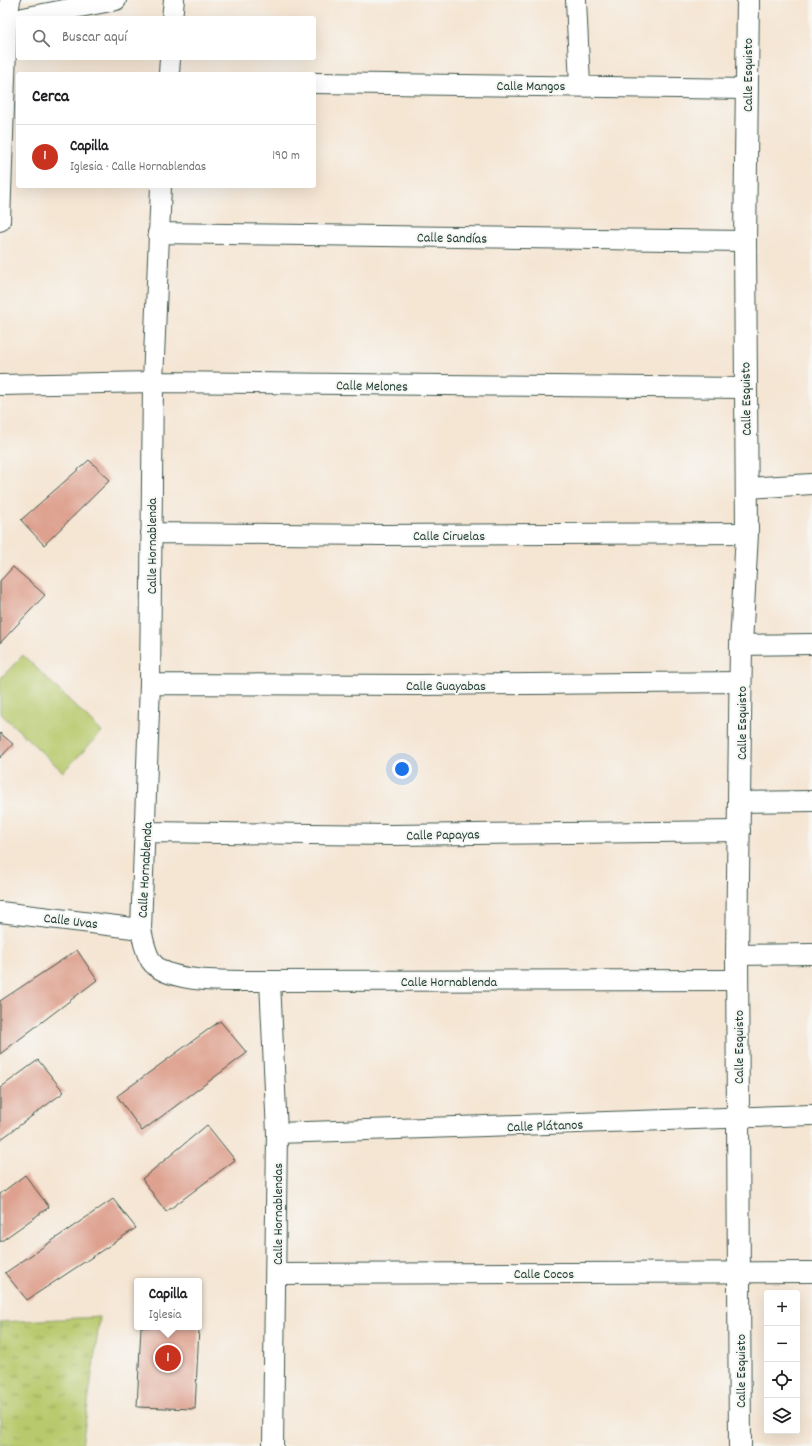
<!DOCTYPE html>
<html lang="es">
<head>
<meta charset="utf-8">
<style>
  :root { --surface:#fff; --page:#f6f6f6; --text:#202124; --muted:#757577; --line:#e0e0e0; --accent:#c8321e }
  body { margin:0; font-family:Dekko,sans-serif; background:var(--page); color:var(--text) }
  .controls { position:absolute; right:12px; bottom:12px; display:grid; overflow:hidden; border-radius:4px; box-shadow:0 4px 16px #0002 }
  .controls button { width:36px; height:36px; display:grid; place-items:center; padding:0; border:0; border-bottom:1px solid var(--line); background:var(--surface); color:var(--text); font:20px sans-serif }
  .you { position:absolute; left:402px; top:769px; width:14px; height:14px; margin:-10px; border:3px solid #fff; border-radius:50%; background:#1a73e8; box-shadow:0 0 0 6px #1a73e833 }
  .badge { display:grid; place-items:center; width:26px; height:26px; border-radius:50%; background:var(--accent); color:#fff; font-size:13px; font-weight:700 }
  .pin { position:absolute; translate:-50% -50%; border:2px solid #fff; box-shadow:0 1px 4px #0006 }
  .popup { position:absolute; left:134px; top:1278px; width:68px; height:52px; box-sizing:border-box; display:grid; place-content:center; border-radius:4px; background:var(--surface); filter:drop-shadow(0 1px 3px #0005); font-size:13px; white-space:nowrap; color:var(--muted) }
  .popup b { font-size:15px; color:var(--text) }
  .popup::after { content:''; position:absolute; left:50%; top:100%; margin-left:-8px; border:8px solid transparent; border-top-color:var(--surface) }
  .list { margin:0; padding:0; list-style:none }
  h2 { display:flex; justify-content:space-between; align-items:center; height:52px; margin:0; padding:0 16px; font-size:17px }
  h2 small { font-size:13px; font-weight:400; color:var(--muted) }
  .list li { display:grid; grid-template-columns:26px 1fr auto; gap:12px; align-items:center; box-sizing:border-box; height:64px; padding:0 16px; border-top:1px solid var(--line) }
  .list b { display:block; font-size:15px; white-space:nowrap }
  .list p { margin:0; font-size:13px; white-space:nowrap; color:var(--muted) }
  .list em { font-size:13px; font-style:normal; color:var(--muted) }
  .icon { flex:none; width:22px; height:22px; fill:none; stroke:currentColor; stroke-width:2; stroke-linecap:round; stroke-linejoin:round }
  .map { position:relative; flex:none; width:812px; height:1446px; overflow:hidden }
  .search { position:absolute; background:var(--surface); box-shadow:0 4px 16px #0002; left:16px; top:16px; width:300px; height:44px; display:flex; align-items:center; gap:10px; box-sizing:border-box; padding:0 14px; border-radius:4px; color:var(--muted); font-size:15px }
  .panel { position:absolute; background:var(--surface); box-shadow:0 4px 16px #0002; left:16px; top:72px; width:300px; height:116px; border-radius:4px }
  .map>svg:first-child { display:block }
  .grass { fill:#b7c96c; stroke:#6b8350 }
  .park { fill:url(#park-tufts); stroke:#6b8350 }
  .building { fill:#dea18f }
  .lines { fill:none; stroke-linecap:round; stroke-linejoin:round }
  .minor-casing { stroke:#3f564c; stroke-width:22 }
  .tertiary-casing { stroke:#3f564c; stroke-width:24 }
  .minor { stroke:#fff; stroke-width:20 }
  .tertiary { stroke:#fff; stroke-width:22 }
  .labels { text-anchor:middle; stroke-width:4; stroke-linejoin:round; paint-order:stroke }
  .street-label { font-size:14px; fill:#1f3d34; stroke:#f6f6f2 }
</style>
</head>
<body>
<div class="map">
<svg width="812" height="1446" viewBox="0 0 812 1446">
  <defs>
    <pattern id="park-tufts" width="24" height="20" patternUnits="userSpaceOnUse"><rect width="24" height="20" fill="#b7c96c"/><path d="M3 7l-1-3M5 7V3M7 7l1-3M15 17l-1-3M17 17v-4M19 17l1-3" fill="none" stroke="#94a45a"/></pattern>
  </defs>
  <rect width="100%" height="100%" fill="#f6f6f2"/>
  <filter id="ink" filterUnits="userSpaceOnUse"><feTurbulence type="fractalNoise" baseFrequency=".025" numOctaves="2"/><feDisplacementMap in="SourceGraphic" scale="8" xChannelSelector="R" yChannelSelector="G"/><feConvolveMatrix kernelMatrix="1 2 1 2 8 2 1 2 1" color-interpolation-filters="sRGB"/></filter>
  <filter id="wash" filterUnits="userSpaceOnUse"><feTurbulence type="fractalNoise" baseFrequency=".012" numOctaves="4" result="noise"/><feDisplacementMap in="SourceGraphic" scale="16" xChannelSelector="R" yChannelSelector="G"/><feGaussianBlur stdDeviation="0.9" result="paint"/><feColorMatrix in="noise" values="0 0 0 0 0 0 0 0 0 0 0 0 0 0 0 0 0 1.4 0 .05"/><feComposite in="paint" operator="in"/></filter>
  <g filter="url(#wash)">
    <rect width="100%" height="100%" fill="#f5e5d3"/>
    <!-- grass -->
    <path class="grass" d="M23,655L102,732L63,772L0,713V679Z"/>
    <!-- park -->
    <path class="park" d="M100,1317L82,1446H0V1322Z"/>
    <g id="blocks">
      <!-- building -->
      <path class="building" d="M89,460L110,480L44,545L21,520Z
        M13,567L45,595L0,643V581Z
        M0,733L13,744L0,758Z
        M77,950L97,980L0,1054V1001Z
        M220,1021L247,1053L142,1131L117,1096Z
        M38,1060L64,1092L0,1140V1088Z
        M207,1125L235,1160L166,1212L142,1179Z
        M25,1175L49,1207L0,1242V1194Z
        M113,1199L136,1228L27,1300L5,1273Z
        M141,1327H199L195,1409L137,1407Z"/>
    </g>
  </g>
  <g filter="url(#ink)">
    <use href="#blocks" fill-opacity="0" stroke="#3f564c" stroke-width="1"/>
    <g class="lines">
      <defs>
        <path id="minor" d="M576,0L580,85
          M23,18L116,0
          M172,18L174,0
          M169,74L170,58
          M314,83L747,89
          M161,186L153,382L150,684L141,929C143,940 145,951 151,961C168,986 241,980 270,981L737,980
          M0,221L7,21L10,0
          M158,233L745,241
          M0,385L153,382L745,388
          M747,488L812,484
          M151,533L383,535L747,533
          M741,645L812,644
          M150,684L418,685L741,682
          M740,802L812,801
          M146,832L392,835L740,831
          M0,912L141,929
          M737,955L812,954
          M270,981L277,1133L273,1446
          M277,1133L812,1115
          M276,1274L812,1272"/>
        <path id="tertiary" d="M740,1446L737,955L741,645L747,533L745,241L748,0"/>
      </defs>
      <!-- minor casing -->
      <use href="#minor" class="minor-casing"/>
      <!-- tertiary casing -->
      <use href="#tertiary" class="tertiary-casing"/>
      <!-- minor -->
      <use href="#minor" class="minor"/>
      <!-- tertiary -->
      <use href="#tertiary" class="tertiary"/>
    </g>
  </g>
  <g class="labels">
    <!-- street labels -->
    <g class="street-label">
      <text transform="translate(747 75) rotate(-90)" y="5">Calle Esquisto</text>
      <text x="531" y="90">Calle Mangos</text>
      <text transform="translate(452 237) rotate(1)" y="5">Calle Sandías</text>
      <text transform="translate(372 385) rotate(1)" y="5">Calle Melones</text>
      <text transform="translate(745 399) rotate(-91)" y="5">Calle Esquisto</text>
      <text x="449" y="540">Calle Ciruelas</text>
      <text transform="translate(151 546) rotate(-90)" y="5">Calle Hornablenda</text>
      <text x="446" y="690">Calle Guayabas</text>
      <text transform="translate(741 723) rotate(-90)" y="5">Calle Esquisto</text>
      <text transform="translate(443 834) rotate(-1)" y="5">Calle Papayas</text>
      <text transform="translate(144 870) rotate(-87)" y="5">Calle Hornablenda</text>
      <text transform="translate(71 920) rotate(7)" y="5">Calle Uvas</text>
      <text x="449" y="986">Calle Hornablenda</text>
      <text transform="translate(738 1047) rotate(-90)" y="5">Calle Esquisto</text>
      <text transform="translate(545 1125) rotate(-2)" y="5">Calle Plátanos</text>
      <text transform="translate(277 1214) rotate(-90)" y="5">Calle Hornablendas</text>
      <text x="544" y="1278">Calle Cocos</text>
      <text transform="translate(740 1371) rotate(-90)" y="5">Calle Esquisto</text>
    </g>
  </g>
</svg>
<div class="controls">
<button>+</button>
<button>−</button>
<button><svg class="icon" aria-label="locate" viewBox="0 0 24 24"><circle cx="12" cy="12" r="6"/><path d="M12 2v4M12 18v4M2 12h4M18 12h4"/></svg></button>
<button><svg class="icon" aria-label="layers" viewBox="0 0 24 24"><path d="M12 4l9 5-9 5-9-5zM3 14l9 5 9-5"/></svg></button>
</div>
<div class="you"></div>
<div class="pin badge" style="left:168px;top:1358px">1</div>
<div class="popup"><b>Capilla</b>Iglesia</div>
<div class="search"><svg class="icon" aria-label="search" viewBox="0 0 24 24"><circle cx="10" cy="10" r="6"/><path d="M15 15l6 6"/></svg>Buscar aquí</div>
<section class="panel">
<h2>Cerca<small></small></h2>
<ul class="list">
<li><span class="badge">1</span><div><b>Capilla</b><p>Iglesia · Calle Hornablendas</p></div><em>190 m</em></li>
</ul>
</section>
</div>
</body>
</html>
